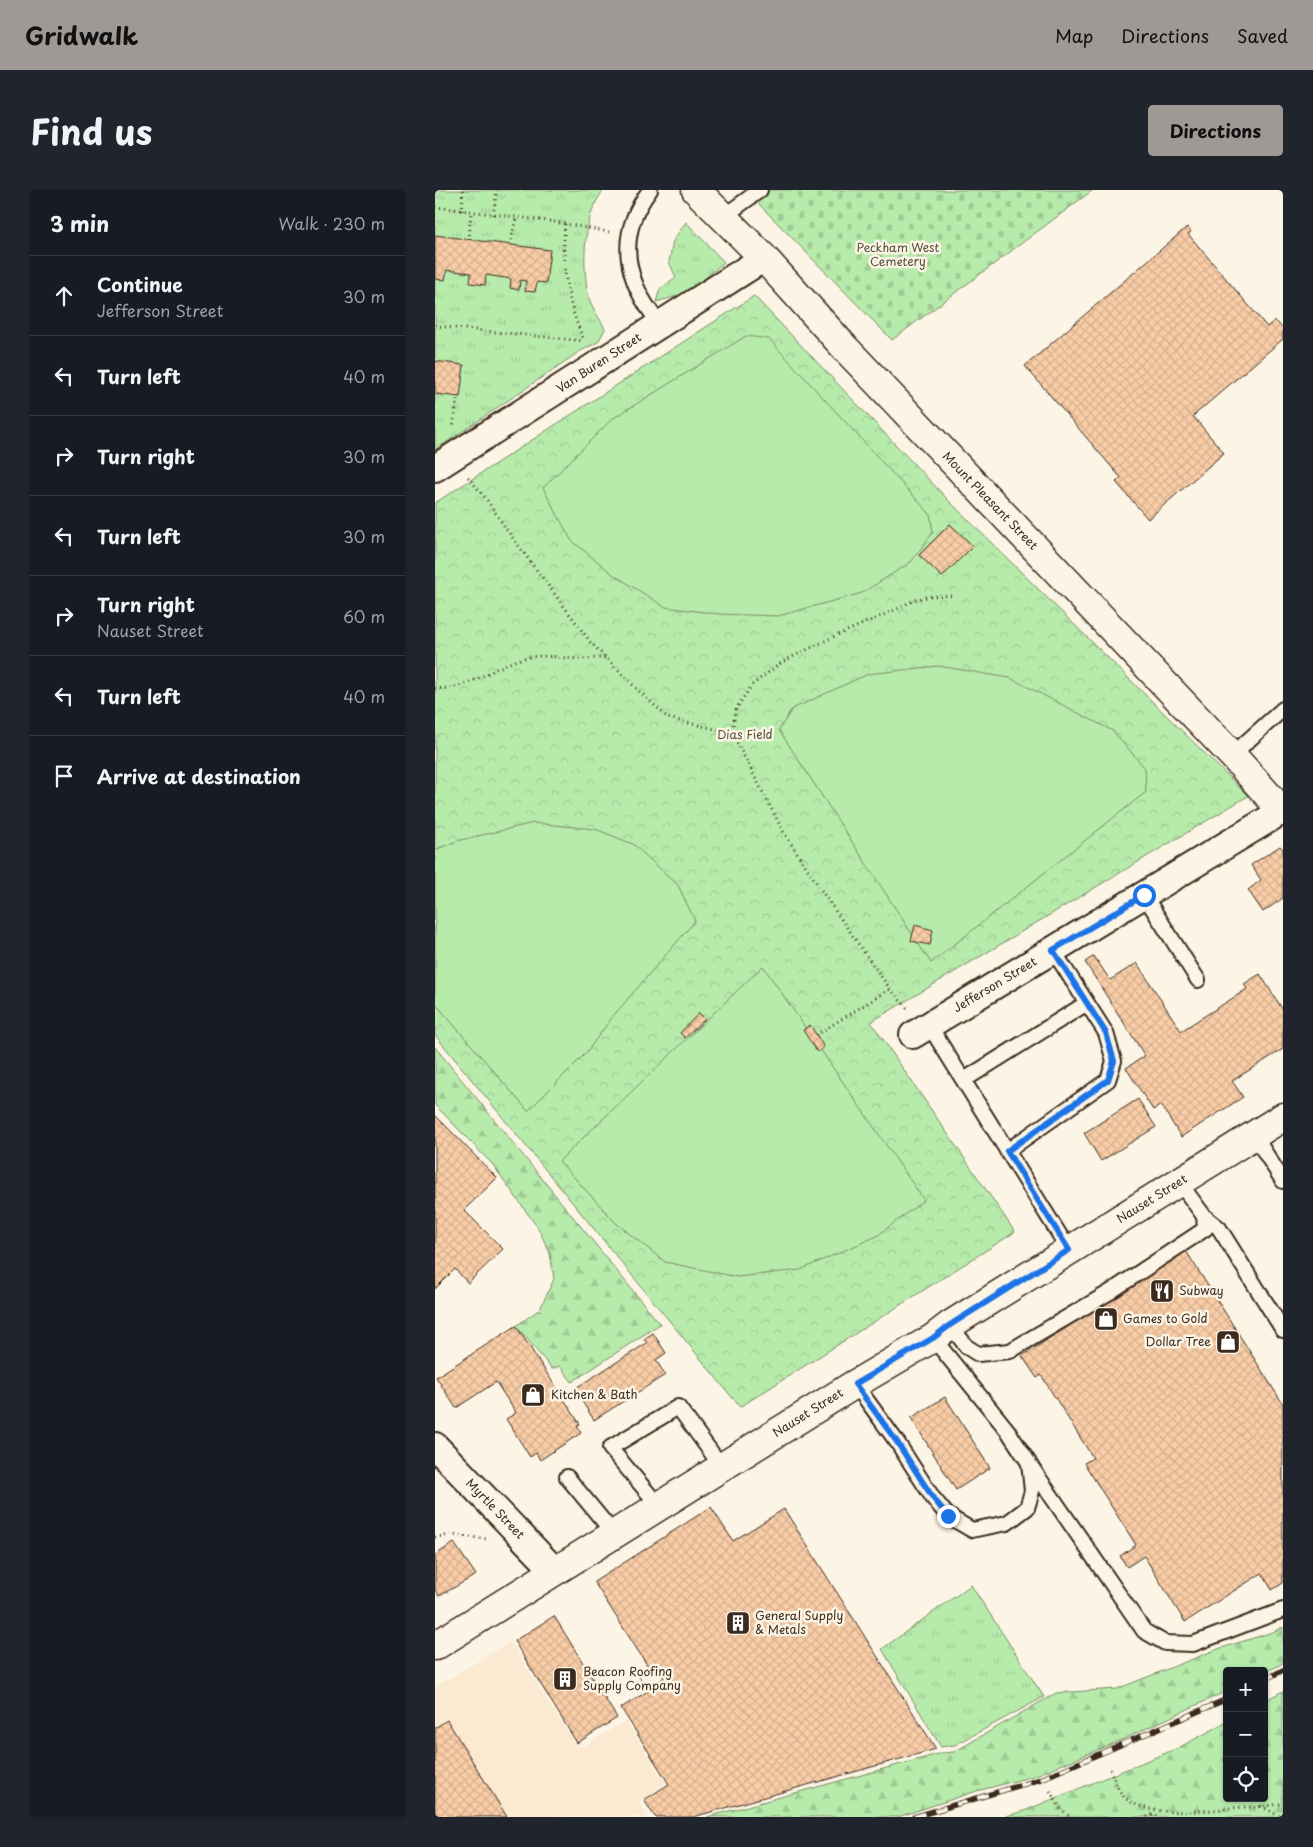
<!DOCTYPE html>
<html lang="en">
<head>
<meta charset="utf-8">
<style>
  :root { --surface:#171b24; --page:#20242c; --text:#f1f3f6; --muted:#9ea1a6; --line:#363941; --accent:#9f9995 }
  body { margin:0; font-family:"Playpen Sans",sans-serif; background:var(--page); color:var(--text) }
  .controls { position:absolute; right:15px; bottom:15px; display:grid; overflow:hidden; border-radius:5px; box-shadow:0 1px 4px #0004 }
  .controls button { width:45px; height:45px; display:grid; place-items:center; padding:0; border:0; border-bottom:1px solid var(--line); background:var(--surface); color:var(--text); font:25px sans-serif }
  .stop { position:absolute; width:15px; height:15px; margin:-11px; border:4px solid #1a73e8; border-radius:50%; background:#fff }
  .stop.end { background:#1a73e8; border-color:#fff; box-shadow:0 1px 5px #0008 }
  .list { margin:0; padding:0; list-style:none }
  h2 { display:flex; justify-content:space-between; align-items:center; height:65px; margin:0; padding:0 20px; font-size:21px }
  h2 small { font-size:16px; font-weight:400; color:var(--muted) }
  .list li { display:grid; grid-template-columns:32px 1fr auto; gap:15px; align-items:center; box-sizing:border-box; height:80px; padding:0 20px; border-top:1px solid var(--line) }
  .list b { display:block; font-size:19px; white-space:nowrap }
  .list p { margin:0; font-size:16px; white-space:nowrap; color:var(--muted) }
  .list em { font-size:16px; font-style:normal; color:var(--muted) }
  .icon { flex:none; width:28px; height:28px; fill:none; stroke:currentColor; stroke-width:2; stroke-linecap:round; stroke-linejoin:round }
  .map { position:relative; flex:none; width:848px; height:1627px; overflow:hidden; border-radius:5px }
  header { display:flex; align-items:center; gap:30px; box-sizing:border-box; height:70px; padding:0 25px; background:var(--accent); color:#111 }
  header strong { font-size:24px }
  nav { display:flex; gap:28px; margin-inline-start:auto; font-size:18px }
  .intro { display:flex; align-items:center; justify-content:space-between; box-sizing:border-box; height:120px; padding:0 30px }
  h1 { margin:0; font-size:35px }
  .button { padding:12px 22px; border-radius:5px; background:var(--accent); color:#111; font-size:18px; font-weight:700 }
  main { display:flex; gap:30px; padding:0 30px }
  aside { flex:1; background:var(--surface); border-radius:5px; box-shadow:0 1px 4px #0004 }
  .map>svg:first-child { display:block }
  .built { fill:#fbe9d2 }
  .grass { fill:url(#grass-tufts); stroke:#798a65 }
  .forest { fill:url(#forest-firs); stroke:#798a65 }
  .cemetery { fill:url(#cemetery-stones); stroke:#798a65 }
  .park { fill:url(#park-crowns); stroke:#798a65 }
  .pitch { fill:#b7ebac; stroke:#798a65 }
  .building { fill:url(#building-cross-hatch); stroke:#3b2a1e; fill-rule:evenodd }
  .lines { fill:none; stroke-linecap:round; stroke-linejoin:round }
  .service-casing { stroke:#3b2a1e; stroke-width:18 }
  .minor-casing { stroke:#3b2a1e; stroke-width:30 }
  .secondary-casing { stroke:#3b2a1e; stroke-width:31 }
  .path { stroke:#3b2a1e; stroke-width:3; stroke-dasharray:1 4; stroke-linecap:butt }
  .service { stroke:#fcf5e5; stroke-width:14 }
  .minor { stroke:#fcf5e5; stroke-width:26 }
  .secondary { stroke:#fcf5e5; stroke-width:28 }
  .rail-casing { stroke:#3b2a1e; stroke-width:5.5 }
  .rail { stroke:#fcf5e5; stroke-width:4; stroke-dasharray:11; stroke-linecap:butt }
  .route { stroke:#1a73e8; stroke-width:6 }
  .labels { text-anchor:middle; stroke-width:5; stroke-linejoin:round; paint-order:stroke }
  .park-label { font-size:12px; fill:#54513a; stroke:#fcf5e5 }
  .street-label { font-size:12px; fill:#3b2a1e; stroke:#fcf5e5 }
  .poi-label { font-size:12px; fill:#3b2a1e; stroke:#fcf5e5; text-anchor:start }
</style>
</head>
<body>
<header>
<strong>Gridwalk</strong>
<nav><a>Map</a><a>Directions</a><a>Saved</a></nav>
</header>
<div class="intro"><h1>Find us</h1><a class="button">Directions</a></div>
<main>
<aside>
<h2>3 min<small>Walk · 230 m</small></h2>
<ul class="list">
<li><svg class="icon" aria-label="ahead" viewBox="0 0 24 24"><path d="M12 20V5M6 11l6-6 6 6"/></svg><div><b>Continue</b><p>Jefferson Street</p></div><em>30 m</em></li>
<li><svg class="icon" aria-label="left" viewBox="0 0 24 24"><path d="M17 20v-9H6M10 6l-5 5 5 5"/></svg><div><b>Turn left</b></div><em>40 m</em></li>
<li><svg class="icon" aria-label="right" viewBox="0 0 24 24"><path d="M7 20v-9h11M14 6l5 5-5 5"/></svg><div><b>Turn right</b></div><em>30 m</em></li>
<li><svg class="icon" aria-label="left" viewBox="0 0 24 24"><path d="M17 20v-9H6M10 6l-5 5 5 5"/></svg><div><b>Turn left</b></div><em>30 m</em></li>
<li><svg class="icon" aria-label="right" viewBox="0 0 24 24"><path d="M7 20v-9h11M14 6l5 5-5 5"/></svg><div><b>Turn right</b><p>Nauset Street</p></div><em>60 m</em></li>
<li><svg class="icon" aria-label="left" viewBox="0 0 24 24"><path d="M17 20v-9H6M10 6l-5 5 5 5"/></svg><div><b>Turn left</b></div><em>40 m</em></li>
<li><svg class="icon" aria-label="arrive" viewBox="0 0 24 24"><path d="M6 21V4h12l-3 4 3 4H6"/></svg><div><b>Arrive at destination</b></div></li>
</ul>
</aside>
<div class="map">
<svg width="848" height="1627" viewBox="0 0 848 1627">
  <defs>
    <pattern id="grass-tufts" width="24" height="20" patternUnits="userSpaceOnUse" patternTransform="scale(1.25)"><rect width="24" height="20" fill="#b7ebac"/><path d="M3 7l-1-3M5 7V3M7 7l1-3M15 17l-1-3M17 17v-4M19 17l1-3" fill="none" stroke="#9eca94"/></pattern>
    <pattern id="forest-firs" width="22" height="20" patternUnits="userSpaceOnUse" patternTransform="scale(1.25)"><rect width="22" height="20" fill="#b7ebac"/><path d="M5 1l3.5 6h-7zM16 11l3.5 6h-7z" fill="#9eca94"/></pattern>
    <pattern id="cemetery-stones" width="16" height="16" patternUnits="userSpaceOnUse" patternTransform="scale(1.25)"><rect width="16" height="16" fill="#b7ebac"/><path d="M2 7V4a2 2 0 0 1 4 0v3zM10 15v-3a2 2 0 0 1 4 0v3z" fill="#9eca94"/></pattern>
    <pattern id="park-crowns" width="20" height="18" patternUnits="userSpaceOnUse" patternTransform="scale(1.25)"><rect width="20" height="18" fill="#b7ebac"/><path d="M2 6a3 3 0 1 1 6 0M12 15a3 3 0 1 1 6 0" fill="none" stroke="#9eca94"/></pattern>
    <pattern id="building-cross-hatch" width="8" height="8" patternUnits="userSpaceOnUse" patternTransform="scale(1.25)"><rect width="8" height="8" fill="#f8cda7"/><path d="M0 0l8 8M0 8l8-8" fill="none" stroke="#d6b08f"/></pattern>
  </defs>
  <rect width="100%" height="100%" fill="#fcf5e5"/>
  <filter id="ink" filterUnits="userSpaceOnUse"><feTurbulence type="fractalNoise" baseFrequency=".02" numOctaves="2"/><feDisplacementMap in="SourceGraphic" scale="10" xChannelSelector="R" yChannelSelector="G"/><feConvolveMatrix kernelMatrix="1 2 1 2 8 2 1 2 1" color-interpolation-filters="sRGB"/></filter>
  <g filter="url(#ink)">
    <!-- built -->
    <path class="built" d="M75,1452L142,1557H146L191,1531L231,1593L204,1612L213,1627H0V1497Z"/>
    <!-- grass -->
    <path class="grass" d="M0,0H169C148,24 147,74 153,104C155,116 165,128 170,139L163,152L144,162L0,260Z
      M251,32L289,72L253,103L221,112L225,99L241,87L234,72L238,51Z
      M536,1395L609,1507L520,1555L506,1557L447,1459Z"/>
    <!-- forest -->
    <path class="forest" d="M0,857L225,1134L137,1192L125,1176L117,1179L81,1136L105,1119L119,1089L115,1063L103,1038L58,975L0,915Z
      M848,1437V1473L829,1483V1481H792V1501L682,1552L599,1586L542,1601L463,1627H272L507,1563L519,1562L621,1503L682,1499L783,1459L838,1442Z
      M848,1501V1627H568L589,1621L743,1558L792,1532V1608H829V1511Z"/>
    <!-- cemetery -->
    <path class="cemetery" d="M310,0H658L457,150Z"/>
    <!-- park -->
    <path class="park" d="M319,106L517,314L813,606L436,832L580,1042L305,1217L0,845V313Z"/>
    <!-- pitch -->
    <path class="pitch" d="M311,146L334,149L495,324L498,342L476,372L427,403L343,426L284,424L230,417L179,385L136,350L108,298L177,229Z
      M503,476L575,488L678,541L710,578L711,602L496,773L344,540L357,519L433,484Z
      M98,633L160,639L198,654L243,695L260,731L179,825L150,864L93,921L0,813V660L22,651Z
      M328,776L489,1010L442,1046L365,1080L302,1087L230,1072L181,1033L124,971Z"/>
    <!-- building -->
    <path class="building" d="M752,37L756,42L753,44L832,137L840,130L848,139V149L758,226L789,263L713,329L681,292L686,288L590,176Z
      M0,45L115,60L111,93L102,92L100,102L90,101L91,91L85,90L84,100L75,98L76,89L51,85L50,95L35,93L36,83L12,80L10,90L0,89Z
      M0,171L29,175L25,207L0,204Z
      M515,334L538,356L507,387L484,365Z
      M845,656L848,659V708L828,722L813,700L826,690L816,675Z
      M480,735L498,740L495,755L476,751Z
      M659,766L675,790L702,773L746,841L812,799L809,794L825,784L848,820V859L797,891L808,907L746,947L726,915L718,920L691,878L710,866L650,772Z
      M264,823L270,829L250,848L245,843Z
      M375,835L389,857L382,862L368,840Z
      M703,909L721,937L666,971L649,943Z
      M0,925L62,988L29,1020L68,1059L33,1093L20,1079L0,1099Z
      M751,1061L848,1214V1393L837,1400L827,1383L750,1432L709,1366L692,1377L685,1366L701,1355L649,1273L658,1268L606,1185L602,1188L587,1166Z
      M81,1136L145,1234L142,1236L146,1243L105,1270L101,1263L95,1267L71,1229L81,1223L61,1192L21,1218L1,1187Z
      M218,1143L231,1163L221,1170L230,1185L159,1230L139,1199L212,1153L209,1149Z
      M510,1207L555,1278L521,1300L476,1228Z
      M276,1317L298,1351L349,1319L501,1559L258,1627H220L209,1610L234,1594L186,1518L213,1501L203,1485L214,1478L159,1392ZM220,1475L229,1488L212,1499L204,1486Z
      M19,1353L41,1385L4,1406L0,1400V1365Z
      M119,1426L182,1528L142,1553L79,1451Z
      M12,1530L72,1627H0V1538Z"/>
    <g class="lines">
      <defs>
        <path id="service" d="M215,0C180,46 190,92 225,134
          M288,27L325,0
          M797,565L848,519
          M709,705L763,790
          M494,835L634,1060
          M529,890L652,813
          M819,945L848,991
          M572,961L673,890L679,871L671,843L618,760
          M769,1026L784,1038L848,1140
          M515,1135L532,1157L543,1164L575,1161L675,1102L770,1039L769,1026L744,992
          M420,1194L462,1252L498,1308L513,1326L537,1340L572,1333L592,1318L597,1301L594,1273L573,1241L498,1148
          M595,1275L709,1441L730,1453L758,1454L848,1420
          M132,1287L179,1344
          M224,1316L175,1258L243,1217L287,1277"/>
        <path id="minor" d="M0,278L329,68
          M478,845L847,621
          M0,1256L120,1381"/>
        <path id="secondary" d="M261,0L329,68L411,159L797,565L848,622
          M0,1456L420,1194L498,1148L515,1135L848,927"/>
      </defs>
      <!-- service casing -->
      <use href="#service" class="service-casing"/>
      <!-- minor casing -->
      <use href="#minor" class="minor-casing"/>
      <!-- secondary casing -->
      <use href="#secondary" class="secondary-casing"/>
      <!-- path -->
      <path class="path" d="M0,17L114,31L174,42
        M27,21L28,0
        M58,25L62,0
        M130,34C126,74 132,114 149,150
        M34,50L36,22
        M75,55L81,28
        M0,136L149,151
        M18,235L23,206
        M33,287L52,310L74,343L157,454L199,496L233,528L297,543
        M0,498C31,502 57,477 86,469C105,463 124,468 143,469C152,469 161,468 170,468
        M472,818L455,799L392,709L348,641L297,543L301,519L317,495L347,472L398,447L467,417C480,407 501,404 517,406
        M381,845L455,799
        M0,1347L17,1345L52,1349
        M675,1579C679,1589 682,1599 689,1607C712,1627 756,1622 787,1619C807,1616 829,1618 848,1613
        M615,1601L625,1618L635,1627
        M826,1616L846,1627
        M712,1627L719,1624L724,1627"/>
      <!-- service -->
      <use href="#service" class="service"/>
      <!-- minor -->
      <use href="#minor" class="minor"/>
      <!-- secondary -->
      <use href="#secondary" class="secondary"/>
      <defs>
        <path id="rail" d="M829,1490L848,1480
          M479,1627L606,1589L792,1509"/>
      </defs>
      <!-- rail casing -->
      <use href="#rail" class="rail-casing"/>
      <!-- rail -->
      <use href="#rail" class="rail"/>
    </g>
  </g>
  <g class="lines" filter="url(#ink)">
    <!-- route -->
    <path class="route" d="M513,1326L498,1308L462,1252L420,1194L498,1148L515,1135L634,1060L572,961L673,890L679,871L671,843L618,760L709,705"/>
  </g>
  <!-- icons -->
  <defs>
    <symbol id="restaurant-square" viewBox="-11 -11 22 22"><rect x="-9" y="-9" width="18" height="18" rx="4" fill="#3b2a1e" stroke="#fcf5e5"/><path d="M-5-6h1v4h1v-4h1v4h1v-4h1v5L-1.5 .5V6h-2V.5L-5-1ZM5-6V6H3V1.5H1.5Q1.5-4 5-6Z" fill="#fff"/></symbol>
    <symbol id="shop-square" viewBox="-11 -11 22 22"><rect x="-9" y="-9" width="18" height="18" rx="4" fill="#3b2a1e" stroke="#fcf5e5"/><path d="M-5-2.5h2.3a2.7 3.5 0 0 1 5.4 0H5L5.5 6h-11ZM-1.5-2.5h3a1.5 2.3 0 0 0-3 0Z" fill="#fff"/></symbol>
    <symbol id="building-square" viewBox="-11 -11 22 22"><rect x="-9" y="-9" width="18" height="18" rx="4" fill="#3b2a1e" stroke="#fcf5e5"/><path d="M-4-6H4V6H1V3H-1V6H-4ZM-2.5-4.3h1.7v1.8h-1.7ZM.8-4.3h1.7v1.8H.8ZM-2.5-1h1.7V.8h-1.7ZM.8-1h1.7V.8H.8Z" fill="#fff"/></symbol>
  </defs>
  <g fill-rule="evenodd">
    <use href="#restaurant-square" x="713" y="1087" width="28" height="28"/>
    <use href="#shop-square" x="657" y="1115" width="28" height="28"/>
    <use href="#shop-square" x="779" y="1138" width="28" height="28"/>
    <use href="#shop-square" x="84" y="1191" width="28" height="28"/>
    <use href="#building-square" x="289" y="1419" width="28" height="28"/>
    <use href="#building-square" x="116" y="1475" width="28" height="28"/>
  </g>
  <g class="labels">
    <!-- park labels -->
    <g class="park-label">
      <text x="463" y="62">Peckham West<tspan x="463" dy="14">Cemetery</tspan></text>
      <text x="310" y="549">Dias Field</text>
    </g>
    <!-- street labels -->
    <g class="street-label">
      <text transform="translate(164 173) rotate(-33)" y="4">Van Buren Street</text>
      <text transform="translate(555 311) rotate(46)" y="4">Mount Pleasant Street</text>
      <text transform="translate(560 795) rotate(-31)" y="4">Jefferson Street</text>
      <text transform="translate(717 1009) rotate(-32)" y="4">Nauset Street</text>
      <text transform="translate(373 1223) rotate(-32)" y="4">Nauset Street</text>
      <text transform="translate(60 1319) rotate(46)" y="4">Myrtle Street</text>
    </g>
    <!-- poi labels -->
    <g class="poi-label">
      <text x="744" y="1105">Subway</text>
      <text x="688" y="1133">Games to Gold</text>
      <text x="776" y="1156" text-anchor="end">Dollar Tree</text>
      <text x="116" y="1209">Kitchen &amp; Bath</text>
      <text x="320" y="1430">General Supply<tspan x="320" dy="14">&amp; Metals</tspan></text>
      <text x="148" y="1486">Beacon Roofing<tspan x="148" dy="14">Supply Company</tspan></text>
    </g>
  </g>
</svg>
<div class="controls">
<button>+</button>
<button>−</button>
<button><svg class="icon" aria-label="locate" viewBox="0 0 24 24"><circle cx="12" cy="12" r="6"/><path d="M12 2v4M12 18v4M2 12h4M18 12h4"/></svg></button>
</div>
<div class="stop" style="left:709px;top:705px"></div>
<div class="stop end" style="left:513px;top:1326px"></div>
</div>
</main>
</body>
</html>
